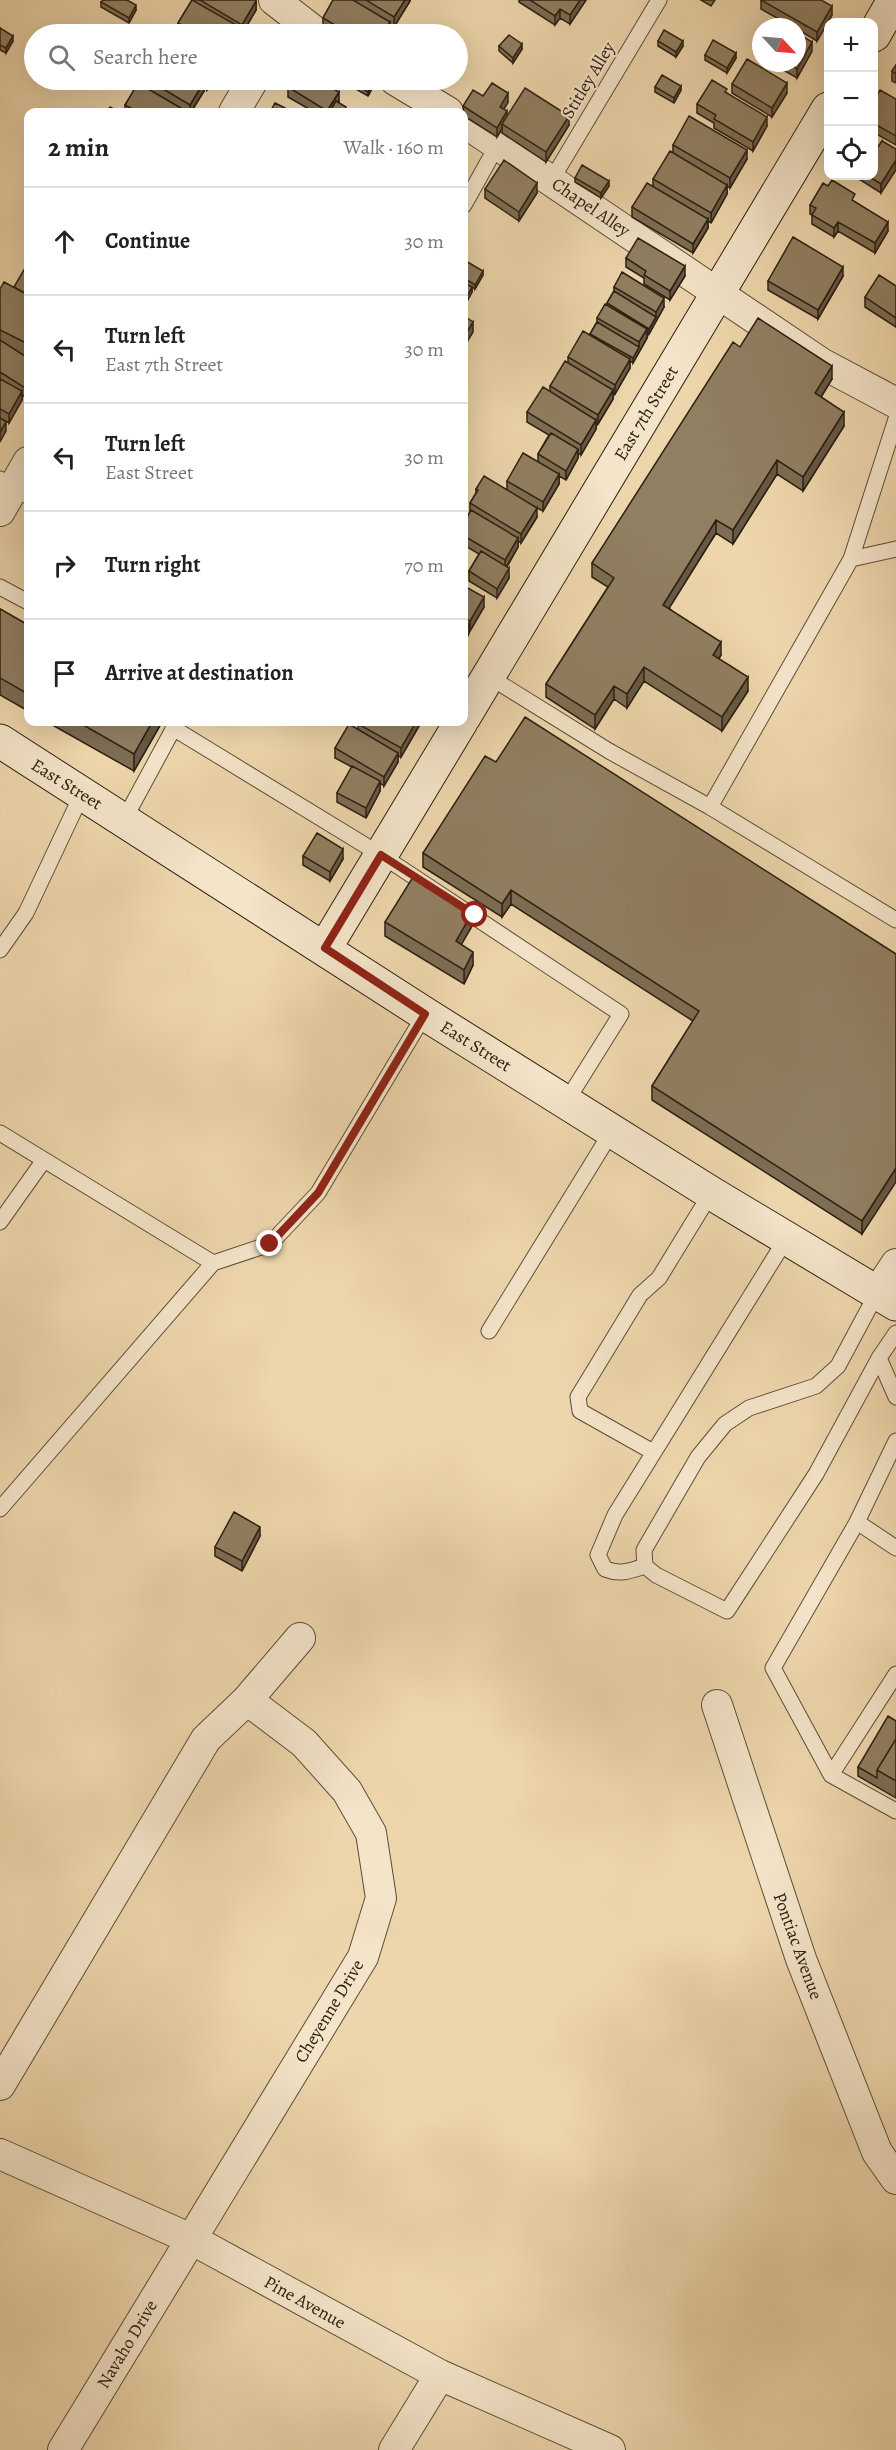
<!DOCTYPE html>
<html lang="en">
<head>
<meta charset="utf-8">
<style>
  :root { --surface:#fff; --page:#f6f6f6; --text:#222; --muted:#767676; --line:#e0e0e0 }
  body { margin:0; font-family:Alegreya,serif; background:var(--page); color:var(--text) }
  .controls { position:absolute; right:18px; top:18px; display:grid; overflow:hidden; border-radius:12px; box-shadow:0 6px 24px #0002 }
  .controls button { width:54px; height:54px; display:grid; place-items:center; padding:0; border:0; border-bottom:2px solid var(--line); background:var(--surface); color:var(--text); font:30px sans-serif }
  .compass { position:absolute; left:752px; top:18px; width:54px; height:54px; border-radius:50%; background:var(--surface); box-shadow:0 6px 24px #0002; rotate:116deg }
  .stop { position:absolute; width:18px; height:18px; margin:-14px; border:4px solid #8f2418; border-radius:50%; background:#fff }
  .stop.end { background:#8f2418; border-color:#fff; box-shadow:0 2px 6px #0008 }
  .list { margin:0; padding:0; list-style:none }
  h2 { display:flex; justify-content:space-between; align-items:center; height:78px; margin:0; padding:0 24px; font-size:26px }
  h2 small { font-size:20px; font-weight:400; color:var(--muted) }
  .list li { display:grid; grid-template-columns:39px 1fr auto; gap:18px; align-items:center; box-sizing:border-box; height:108px; padding:0 24px; border-top:2px solid var(--line) }
  .list b { display:block; font-size:22px; white-space:nowrap }
  .list p { margin:0; font-size:20px; white-space:nowrap; color:var(--muted) }
  .list em { font-size:20px; font-style:normal; color:var(--muted) }
  .icon { flex:none; width:33px; height:33px; fill:none; stroke:currentColor; stroke-width:2; stroke-linecap:round; stroke-linejoin:round }
  .map { position:relative; flex:none; width:896px; height:2450px; overflow:hidden }
  .search { position:absolute; background:var(--surface); box-shadow:0 6px 24px #0002; left:24px; top:24px; width:444px; height:66px; display:flex; align-items:center; gap:15px; box-sizing:border-box; padding:0 21px; border-radius:33px; color:var(--muted); font-size:22px }
  .panel { position:absolute; background:var(--surface); box-shadow:0 6px 24px #0002; left:24px; top:108px; width:444px; height:618px; border-radius:12px }
  .map>svg:first-child { display:block }
  .lines { fill:none; stroke-linecap:round; stroke-linejoin:round }
  .service-casing { stroke:#5c4e38; stroke-width:17 }
  .minor-casing { stroke:#5c4e38; stroke-width:32 }
  .secondary-casing { stroke:#2c2011; stroke-width:35 }
  .service { stroke:#f4e4c9; stroke-width:15 }
  .minor { stroke:#f4e4c9; stroke-width:30 }
  .secondary { stroke:#f4e4c9; stroke-width:33 }
  .wall { fill:#7d6d54; stroke:#2c2011; stroke-width:1.5 }
  .shaded-wall { fill:#665945; stroke:#2c2011; stroke-width:1.5 }
  .building { fill:#917f62; stroke:#2c2011; stroke-width:1.5 }
  .route { stroke:#8f2418; stroke-width:8 }
  .labels { text-anchor:middle; stroke-width:4.5; stroke-linejoin:round; paint-order:stroke }
  .street-label { font-size:18px; fill:#2c2011; stroke:#f4e4c9 }
</style>
</head>
<body>
<div class="map">
<svg width="896" height="2450" viewBox="0 0 896 2450">
  <rect width="100%" height="100%" fill="#eed6ac"/>
  <filter id="stains"><feTurbulence type="fractalNoise" baseFrequency=".00333" numOctaves="4"/><feColorMatrix values="0 0 0 0 .2 0 0 0 0 .09 0 0 0 0 .02 0 0 0 .5 -.17"/></filter>
  <radialGradient id="worn" r=".72"><stop offset=".6" stop-color="#630" stop-opacity="0"/><stop offset="1" stop-color="#630" stop-opacity=".3"/></radialGradient>
  <g class="lines">
    <defs>
      <path id="service" d="M551,181L659,0
        M464,205L498,144
        M0,479L28,496
        M851,559L896,549
        M0,587L28,602
        M488,676L609,751L710,807L896,920
        M173,728L381,855L621,1014L566,1102
        M710,807L851,559L896,419
        M124,820L177,722
        M0,950L26,913L82,794
        M0,1133L213,1263
        M0,1222L44,1160
        M877,1293L838,1366L816,1386L749,1408L725,1424L698,1457L644,1550L645,1566L656,1575L727,1611L816,1474L879,1358
        M489,1331L612,1131
        M896,1333L879,1358L896,1397
        M653,1452L580,1411L578,1397L640,1295L659,1278L711,1193
        M0,1509L213,1263L270,1244L318,1193L425,1014
        M857,1522L896,1441
        M896,1548L857,1522L773,1668L831,1775L896,1674
        M645,1566C630,1571 620,1575 605,1569L598,1555L615,1515L786,1239
        M831,1775L896,1811"/>
      <path id="minor" d="M274,0L318,34
        M395,80L448,112
        M234,112L253,80
        M464,122L821,363L896,403
        M0,511L28,462
        M877,1293L896,1264
        M247,1700L300,1638
        M717,1705L801,1959L877,2152L896,2179
        M0,2085L206,1739L247,1700L304,1743L347,1791L371,1833L381,1898L363,1957L63,2450
        M0,2154L191,2239L440,2375L610,2450
        M394,2450L440,2375"/>
      <path id="secondary" d="M874,35L894,0
        M464,717L828,109
        M0,741L425,1014L711,1193L896,1304
        M325,948L461,722"/>
    </defs>
    <!-- service casing -->
    <use href="#service" class="service-casing"/>
    <!-- minor casing -->
    <use href="#minor" class="minor-casing"/>
    <!-- secondary casing -->
    <use href="#secondary" class="secondary-casing"/>
    <!-- service -->
    <use href="#service" class="service"/>
    <!-- minor -->
    <use href="#minor" class="minor"/>
    <!-- secondary -->
    <use href="#secondary" class="secondary"/>
  </g>
  <!-- wall -->
  <path class="wall" d="M192,0H256V10L242,34L238,32V34H176L178,30V23Z
    M333,0H410V1L394,27L390,24V32L388,34H335L323,27V18Z
    M519,0H586L570,24L560,18L555,25L519,2Z
    M701,0H715L711,6Z
    M761,0L832,15L817,41L797,29V27H793L761,9Z
    M101,2L136,10L129,23L101,7Z
    M0,28L13,41L6,53L0,50Z
    M658,41L683,46L676,57L658,46Z
    M761,42V57L758,56V46Z
    M499,46L522,49L513,63L499,51Z
    M812,51L797,78L771,63H797Z
    M705,55L736,58L727,73L705,60Z
    M896,65V83L892,81V71Z
    M139,80H214L207,90L204,88V91L191,112H188L186,111V112H125V105L139,84Z
    M340,80H375V83L368,96Z
    M732,84L787,93L772,117L732,93Z
    M288,87L339,101L338,103L346,112H314L288,97Z
    M655,87L681,90L674,103L655,92Z
    M727,93L767,126L753,151L714,128V123L697,113V104Z
    M483,96L508,102L504,109L507,117L569,125L546,162L502,133V129L497,137L464,116L463,106Z
    M896,99V145L873,132V101Z
    M882,141L881,193L854,176H873L878,147Z
    M673,145L747,159L730,188L727,186V194L711,223L708,221V228L693,253L632,217V207L653,186V179L673,153Z
    M575,178L609,186L601,198L575,182Z
    M485,189L537,193L519,221L485,198Z
    M855,202L888,231L875,253L838,231L834,237L812,224V215L810,214V205Z
    M626,258L685,276L670,300L644,284V278L626,267Z
    M464,260L483,275L475,289L472,287V292L466,303L464,302Z
    M28,270V391L25,397L22,395V400L9,423L0,418V289L14,287Z
    M843,276L818,319L768,290V281Z
    M896,286V327L865,307V297Z
    M614,287L664,307L649,334L647,333V338L633,363L630,361V368L615,394L613,393V399L598,424L596,423V429L581,455L578,453V458L566,480L559,476V484L543,511L535,507L537,517L521,543L518,541V547L507,567L509,578L497,598L469,581V571L479,554L464,545V523L470,512V503L476,493V489L507,490V481L538,462V454L549,435L527,422V412L550,392V386L568,363V357L590,336V334L597,322V318L607,306V303L614,291Z
    M740,347L832,379L821,397L844,426L803,491L777,474L733,544L716,533L669,608L721,655L719,659L748,691L722,731L644,681L627,708L614,699L595,729L546,697V684L608,587L592,577V563Z
    M464,586L484,607L470,631L469,630V633L464,644Z
    M0,609L28,625V711L0,695Z
    M47,722H162L134,771Z
    M419,722V726L401,757L398,756V762L384,786L380,783V791L366,818L337,802V793L352,767L335,758V748L358,730V724Z
    M496,762L896,954L862,1234L652,1100V1086L693,1021L511,904L502,917L423,867V853Z
    M303,856L343,859L330,881L303,865Z
    M385,922L472,926L461,944L473,965L464,984L385,936Z
    M260,1536L242,1571L215,1556V1547Z
    M896,1721V1798L858,1776V1767Z"/>
  <!-- shaded-wall -->
  <path class="shaded-wall" d="M405,0H410V1L394,27V17Z
    M580,0H586L570,24V15Z
    M256,1V10L242,34V25Z
    M136,5V10L129,23V18Z
    M832,6V15L817,41V32Z
    M560,9V18L555,25V16Z
    M390,22V32L388,34H382Z
    M238,26V34H234Z
    M13,36V41L6,53V48Z
    M683,41V46L676,57V52Z
    M812,42V51L797,78V69Z
    M522,44V49L513,63V58Z
    M736,53V58L727,73V68Z
    M208,80H214L207,90V81Z
    M375,80V83L368,96V92Z
    M204,82V91L191,112H190V105Z
    M787,83V93L772,117V108Z
    M681,86V90L674,103V98Z
    M339,92V101L332,112H327Z
    M508,93V102L500,116V107Z
    M507,111V121L502,124V129L497,137V128Z
    M569,116V125L546,162V152Z
    M767,117V126L753,151V142Z
    M747,150V159L730,188V178Z
    M896,160V170L881,193V184Z
    M609,181V186L601,198V193Z
    M537,183V193L519,221V212Z
    M727,185V194L711,223V213Z
    M708,219V228L693,253V244Z
    M838,222V231L834,237V228Z
    M888,222V231L875,253V243Z
    M685,266V276L670,300V291Z
    M843,267V276L818,319V310Z
    M483,271V275L475,289V285Z
    M472,287V292L466,303V298Z
    M664,298V307L649,334V329L656,317V312Z
    M473,322V332L464,347V337Z
    M647,329V338L633,363V358L639,347V342Z
    M630,359V368L615,394V385Z
    M832,366V379L815,407V393Z
    M28,382V391L25,397V388Z
    M613,390V399L598,424V415Z
    M22,391V400L9,423V414Z
    M844,412V426L803,491V477Z
    M596,420V429L581,455V445Z
    M6,422V431L0,442V432Z
    M578,449V458L566,480V471Z
    M777,460V474L733,544V530Z
    M559,474V484L543,511V502Z
    M537,508V517L521,543V534Z
    M716,520V533L663,618V605Z
    M518,538V547L505,569V560Z
    M509,568V578L497,598V589Z
    M484,597V607L470,631V621Z
    M469,624V633L464,644V635Z
    M721,642V655L713,668V655Z
    M644,667V681L627,708V694Z
    M748,677V691L722,731V717Z
    M614,686V699L595,729V715Z
    M152,722H162L134,771V754Z
    M416,722H419V726L401,757V748Z
    M398,753V762L384,786V777Z
    M380,781V791L366,818V808Z
    M343,849V859L330,881V872Z
    M511,890V904L502,917V904Z
    M472,913V926L456,954V941Z
    M473,952V965L464,984V970Z
    M896,1168V1182L862,1234V1221Z
    M260,1527V1536L242,1571V1561Z"/>
  <!-- building -->
  <path class="building" d="M103,0H127L136,5L129,18L101,2Z
    M192,0L238,26L234,34H199L178,23Z
    M200,0H256V1L242,25Z
    M333,0H353L390,22L382,34H350L323,18Z
    M366,0H405L394,17Z
    M530,0H580L570,15L560,9L555,16Z
    M761,0H821L832,6L817,32Z
    M774,20L786,27H770Z
    M0,28L13,36L6,48L0,45Z
    M179,29L189,34H176Z
    M664,30L683,41L676,52L658,41Z
    M797,33L812,42L797,69L787,63H797Z
    M509,35L522,44L513,58L499,46Z
    M713,40L736,53L727,68L705,55Z
    M747,59L787,83L772,108L732,84Z
    M896,65V74L892,71Z
    M662,75L681,86L674,98L655,87Z
    M148,80H200L204,82L190,105Z
    M292,80H318L339,92L327,111L288,87Z
    M348,80H375L368,92Z
    M712,80L727,89L725,92L767,117L753,142L714,119L716,115L697,104Z
    M138,83L186,111L184,112H138L125,105Z
    M492,83L508,93L500,107L507,111L497,128L463,106L473,90L483,96Z
    M525,88L569,116L546,152L502,124Z
    M880,90L896,99V136L873,123V101Z
    M336,101L346,107L343,112H330Z
    M275,103L293,112H270Z
    M110,107L119,112H107Z
    M689,116L747,150L730,178L673,145Z
    M882,141L896,149V160L881,184L868,176H873V144L878,147Z
    M670,151L727,185L711,213L653,179Z
    M504,160L537,183L519,212L485,189Z
    M582,165L609,181L601,193L575,178Z
    M832,180L855,194L852,200L888,222L875,243L838,222L834,228L812,215L816,208L810,205L823,183L828,186Z
    M647,183L708,219L693,244L632,207Z
    M793,237L843,267L818,310L768,281Z
    M638,238L685,266L670,291L644,275L646,271L626,258Z
    M464,260L483,271L475,285L464,278Z
    M25,268L28,270V295L14,287Z
    M622,272L664,298L656,312L614,287Z
    M879,275L896,286V318L865,297Z
    M4,282L28,295V344L0,330V289Z
    M464,283L472,287L466,298L464,297Z
    M614,291L656,317L649,329L607,303Z
    M605,304L647,329L639,342L597,318Z
    M464,316L473,322L464,337Z
    M758,318L832,366L815,393L844,412L803,477L777,460L733,530L716,520L663,605L721,642L713,655L748,677L722,717L644,667L627,694L614,686L595,715L546,684L614,578L592,563L733,342L740,347Z
    M597,322L639,347L633,358L590,334Z
    M583,331L630,359L615,385L568,357Z
    M0,340L28,358V382L25,388L0,372Z
    M565,361L613,390L598,415L550,386Z
    M0,379L22,391L9,414L0,409Z
    M543,387L596,420L581,445L527,412Z
    M0,418L6,422L0,432Z
    M551,433L578,449L566,471L538,454Z
    M523,453L559,474L543,502L507,481Z
    M484,476L537,508L521,534L470,503L478,490L476,489Z
    M471,510L518,538L505,560L464,536V523Z
    M481,551L509,568L497,589L469,571Z
    M464,586L484,597L470,621L464,618Z
    M0,609L28,625V694L0,678Z
    M464,621L469,624L464,635Z
    M525,717L896,954V1168L862,1221L652,1086L699,1011L511,890L502,904L423,853L485,756L496,762Z
    M78,722H152L134,754Z
    M359,722H416L401,748L358,724Z
    M349,724L398,753L384,777L335,748Z
    M352,766L380,781L366,808L337,793Z
    M317,833L343,849L330,872L303,856Z
    M413,877L472,913L456,941L473,952L464,970L385,922Z
    M234,1512L260,1527L242,1561L215,1547Z
    M888,1716L896,1721V1739L877,1770V1778L858,1767Z
    M896,1739V1781L877,1770Z"/>
  <g class="lines">
    <!-- route -->
    <path class="route" d="M270,1244L318,1193L425,1014L325,948L381,855L475,915"/>
  </g>
  <g class="labels">
    <!-- street labels -->
    <g class="street-label">
      <text transform="translate(588 80) rotate(-59)" y="6">Stitley Alley</text>
      <text transform="translate(591 207) rotate(34)" y="6">Chapel Alley</text>
      <text transform="translate(646 413) rotate(-59)" y="6">East 7th Street</text>
      <text transform="translate(67 784) rotate(32)" y="6">East Street</text>
      <text transform="translate(476 1046) rotate(32)" y="6">East Street</text>
      <text transform="translate(798 1946) rotate(70)" y="6">Pontiac Avenue</text>
      <text transform="translate(329 2011) rotate(-59)" y="6">Cheyenne Drive</text>
      <text transform="translate(305 2302) rotate(29)" y="6">Pine Avenue</text>
      <text transform="translate(127 2344) rotate(-59)" y="6">Navaho Drive</text>
    </g>
  </g>
  <rect width="100%" height="100%" filter="url(#stains)"/>
  <rect width="100%" height="100%" fill="url(#worn)"/>
</svg>
<div class="controls">
<button>+</button>
<button>−</button>
<button><svg class="icon" aria-label="locate" viewBox="0 0 24 24"><circle cx="12" cy="12" r="6"/><path d="M12 2v4M12 18v4M2 12h4M18 12h4"/></svg></button>
</div>
<svg class="compass" viewBox="-18 -18 36 36"><path d="M0-13l5 13h-10z" fill="#e53935"/><path d="M0 13l5-13h-10z" fill="#767676"/></svg>
<div class="stop" style="left:475px;top:915px"></div>
<div class="stop end" style="left:270px;top:1244px"></div>
<div class="search"><svg class="icon" aria-label="search" viewBox="0 0 24 24"><circle cx="10" cy="10" r="6"/><path d="M15 15l6 6"/></svg>Search here</div>
<section class="panel">
<h2>2 min<small>Walk · 160 m</small></h2>
<ul class="list">
<li><svg class="icon" aria-label="ahead" viewBox="0 0 24 24"><path d="M12 20V5M6 11l6-6 6 6"/></svg><div><b>Continue</b></div><em>30 m</em></li>
<li><svg class="icon" aria-label="left" viewBox="0 0 24 24"><path d="M17 20v-9H6M10 6l-5 5 5 5"/></svg><div><b>Turn left</b><p>East 7th Street</p></div><em>30 m</em></li>
<li><svg class="icon" aria-label="left" viewBox="0 0 24 24"><path d="M17 20v-9H6M10 6l-5 5 5 5"/></svg><div><b>Turn left</b><p>East Street</p></div><em>30 m</em></li>
<li><svg class="icon" aria-label="right" viewBox="0 0 24 24"><path d="M7 20v-9h11M14 6l5 5-5 5"/></svg><div><b>Turn right</b></div><em>70 m</em></li>
<li><svg class="icon" aria-label="arrive" viewBox="0 0 24 24"><path d="M6 21V4h12l-3 4 3 4H6"/></svg><div><b>Arrive at destination</b></div></li>
</ul>
</section>
</div>
</body>
</html>
